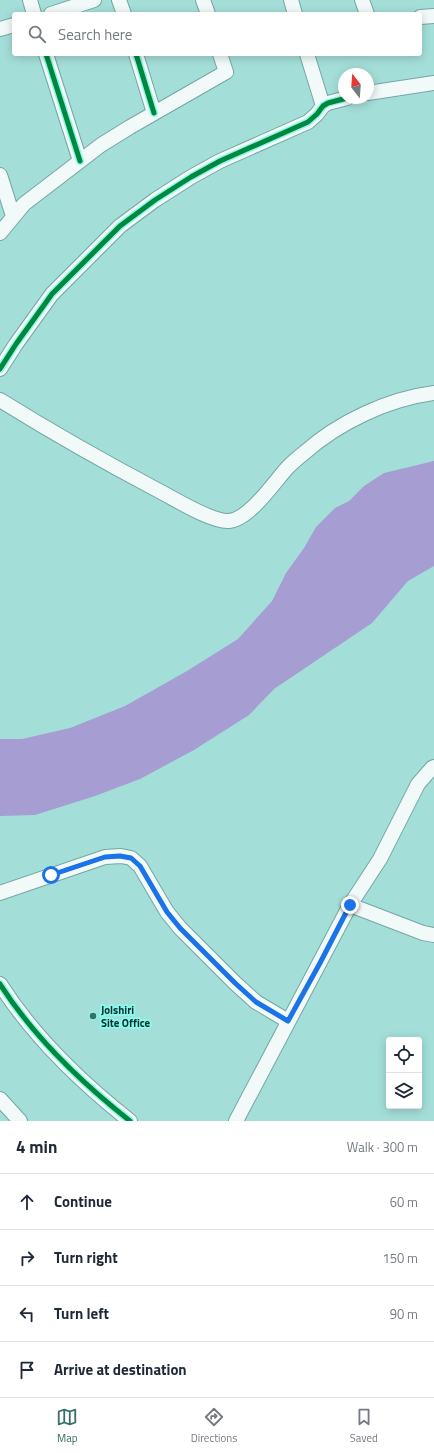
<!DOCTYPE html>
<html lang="en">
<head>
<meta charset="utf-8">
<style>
  :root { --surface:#fff; --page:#f2f2f3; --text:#1f2937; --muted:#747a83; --line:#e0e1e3; --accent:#396f6a }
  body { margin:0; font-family:"Titillium Web",sans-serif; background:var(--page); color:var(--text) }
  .controls { position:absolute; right:12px; bottom:12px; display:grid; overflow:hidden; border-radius:4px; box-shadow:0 2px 10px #0003 }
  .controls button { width:36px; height:36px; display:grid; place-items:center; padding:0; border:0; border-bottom:1px solid var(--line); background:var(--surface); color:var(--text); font:20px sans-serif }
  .compass { position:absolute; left:338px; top:68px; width:36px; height:36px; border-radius:50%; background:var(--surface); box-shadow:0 2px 10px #0003; rotate:343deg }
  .stop { position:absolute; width:12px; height:12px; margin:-9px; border:3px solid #1a73e8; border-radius:50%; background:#fff }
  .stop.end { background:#1a73e8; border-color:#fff; box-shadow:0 1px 4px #0008 }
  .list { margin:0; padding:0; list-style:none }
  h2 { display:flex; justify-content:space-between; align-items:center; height:52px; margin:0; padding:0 16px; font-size:17px }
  h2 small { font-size:13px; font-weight:400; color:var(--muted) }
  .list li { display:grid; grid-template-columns:26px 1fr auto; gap:12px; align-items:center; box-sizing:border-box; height:56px; padding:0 16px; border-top:1px solid var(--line) }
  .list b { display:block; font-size:15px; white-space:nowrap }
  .list em { font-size:13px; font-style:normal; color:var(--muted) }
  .icon { flex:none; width:22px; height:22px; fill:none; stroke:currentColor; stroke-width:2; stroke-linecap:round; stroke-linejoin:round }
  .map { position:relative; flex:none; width:434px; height:1121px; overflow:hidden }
  .search { position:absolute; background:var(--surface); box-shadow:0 2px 10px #0003; left:12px; right:12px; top:12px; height:44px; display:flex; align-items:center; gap:10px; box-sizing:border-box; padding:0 14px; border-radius:4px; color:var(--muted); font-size:15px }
  .sheet { height:276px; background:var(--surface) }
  nav { display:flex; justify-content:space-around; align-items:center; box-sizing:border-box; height:56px; border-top:1px solid var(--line); background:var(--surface); font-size:11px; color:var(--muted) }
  nav a { display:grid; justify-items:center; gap:2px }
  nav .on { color:var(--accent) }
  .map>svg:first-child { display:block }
  .water { fill:#a69dd2 }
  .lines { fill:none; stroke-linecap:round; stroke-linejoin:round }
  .minor-casing { stroke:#75a6a1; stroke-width:16 }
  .minor { stroke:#f1faf9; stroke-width:14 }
  .cycleway-casing { stroke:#8cf7ea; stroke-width:8 }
  .cycleway { stroke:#00873e; stroke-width:5 }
  .route { stroke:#1a73e8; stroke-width:5 }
  .poi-dot { fill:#396f6a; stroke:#8cf7ea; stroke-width:1.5 }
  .labels { text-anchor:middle; stroke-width:4; stroke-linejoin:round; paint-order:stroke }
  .poi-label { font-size:11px; font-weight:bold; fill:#00332f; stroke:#8cf7ea; text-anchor:start }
</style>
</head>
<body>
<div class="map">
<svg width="434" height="1121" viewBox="0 0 434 1121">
  <rect width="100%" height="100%" fill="#a4ded8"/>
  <!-- water -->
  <path class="water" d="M434,461V566L408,581L372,623L274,689L249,715L194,750L140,779L95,796L35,815L0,816V739H22L70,728L125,706L187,671L238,639L272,601L286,573L304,548L316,527L335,508L349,501L364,486L384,473Z"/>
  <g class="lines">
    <defs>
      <path id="minor" d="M30,0L34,14
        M119,0L124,14
        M203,0L208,14
        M291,0L295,14
        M362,0L367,14
        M51,14L94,0
        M420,17L434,16
        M0,29L14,25
        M46,54L80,161
        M136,54L154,113
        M307,54L323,106
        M368,93L434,83
        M0,175L13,216
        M0,233L24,204L101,145L130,127L226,72L220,54
        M0,369L16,344L52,294L120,226L155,200L191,177L220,161L308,122L317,114L323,106L328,103L347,98
        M0,400C53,433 108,464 163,493C178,501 212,522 229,521C250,519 274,482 288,467C293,462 299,457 304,453C339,422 388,399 434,393
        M0,893L105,857L121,856L131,858L140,866L167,912L180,928L235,983L256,1002L288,1021
        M350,905L423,933L434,935
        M0,984C33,1036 82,1083 130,1121
        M0,1099L20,1121
        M236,1121L350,905L380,859L418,784L432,768L434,767"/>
    </defs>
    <!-- minor casing -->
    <use href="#minor" class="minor-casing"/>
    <!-- minor -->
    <use href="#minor" class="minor"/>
    <defs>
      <path id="cycleway" d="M46,54L80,161
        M136,54L154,113
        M0,369L16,344L52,294L120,226L155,200L191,177L220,161L308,122L317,114L323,106L328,103L347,98
        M0,984C33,1036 82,1083 130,1121"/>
    </defs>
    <!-- cycleway casing -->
    <use href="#cycleway" class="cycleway-casing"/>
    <!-- cycleway -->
    <use href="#cycleway" class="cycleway"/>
  </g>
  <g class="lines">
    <!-- route -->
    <path class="route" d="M51,875L105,857L120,856L131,858L140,866L167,912L180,928L235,983L256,1002L288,1021L320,963L350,905"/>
  </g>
  <!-- markers -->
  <circle class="poi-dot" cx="93" cy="1016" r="4"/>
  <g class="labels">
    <!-- poi labels -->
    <g class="poi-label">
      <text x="101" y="1014">Jolshiri<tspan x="101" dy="13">Site Office</tspan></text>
    </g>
  </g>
</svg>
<div class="controls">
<button><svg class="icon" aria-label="locate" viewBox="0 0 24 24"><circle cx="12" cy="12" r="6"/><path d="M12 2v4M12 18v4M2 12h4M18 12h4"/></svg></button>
<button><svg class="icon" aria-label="layers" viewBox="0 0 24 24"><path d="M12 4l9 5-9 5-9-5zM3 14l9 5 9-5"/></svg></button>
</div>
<svg class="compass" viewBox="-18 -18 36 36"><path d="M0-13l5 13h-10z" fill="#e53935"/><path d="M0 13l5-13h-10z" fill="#747a83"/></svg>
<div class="stop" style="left:51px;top:875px"></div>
<div class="stop end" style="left:350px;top:905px"></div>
<div class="search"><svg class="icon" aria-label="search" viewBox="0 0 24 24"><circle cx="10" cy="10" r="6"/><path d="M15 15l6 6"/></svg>Search here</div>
</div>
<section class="sheet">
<h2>4 min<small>Walk · 300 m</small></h2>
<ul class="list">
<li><svg class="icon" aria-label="ahead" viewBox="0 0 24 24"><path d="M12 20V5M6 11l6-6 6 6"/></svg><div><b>Continue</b></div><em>60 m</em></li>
<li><svg class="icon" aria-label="right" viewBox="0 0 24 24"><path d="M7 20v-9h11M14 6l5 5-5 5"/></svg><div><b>Turn right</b></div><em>150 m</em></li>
<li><svg class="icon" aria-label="left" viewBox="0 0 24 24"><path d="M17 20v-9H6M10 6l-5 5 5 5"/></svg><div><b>Turn left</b></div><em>90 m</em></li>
<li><svg class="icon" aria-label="arrive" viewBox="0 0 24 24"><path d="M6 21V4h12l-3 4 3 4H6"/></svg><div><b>Arrive at destination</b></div></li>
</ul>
</section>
<nav>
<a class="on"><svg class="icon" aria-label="map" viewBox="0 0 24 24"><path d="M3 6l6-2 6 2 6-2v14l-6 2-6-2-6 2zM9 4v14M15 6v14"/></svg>Map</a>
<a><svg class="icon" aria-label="directions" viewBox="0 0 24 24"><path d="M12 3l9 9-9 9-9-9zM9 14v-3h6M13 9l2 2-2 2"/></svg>Directions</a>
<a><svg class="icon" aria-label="saved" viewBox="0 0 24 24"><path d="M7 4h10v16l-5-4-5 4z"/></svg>Saved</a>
</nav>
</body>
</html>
